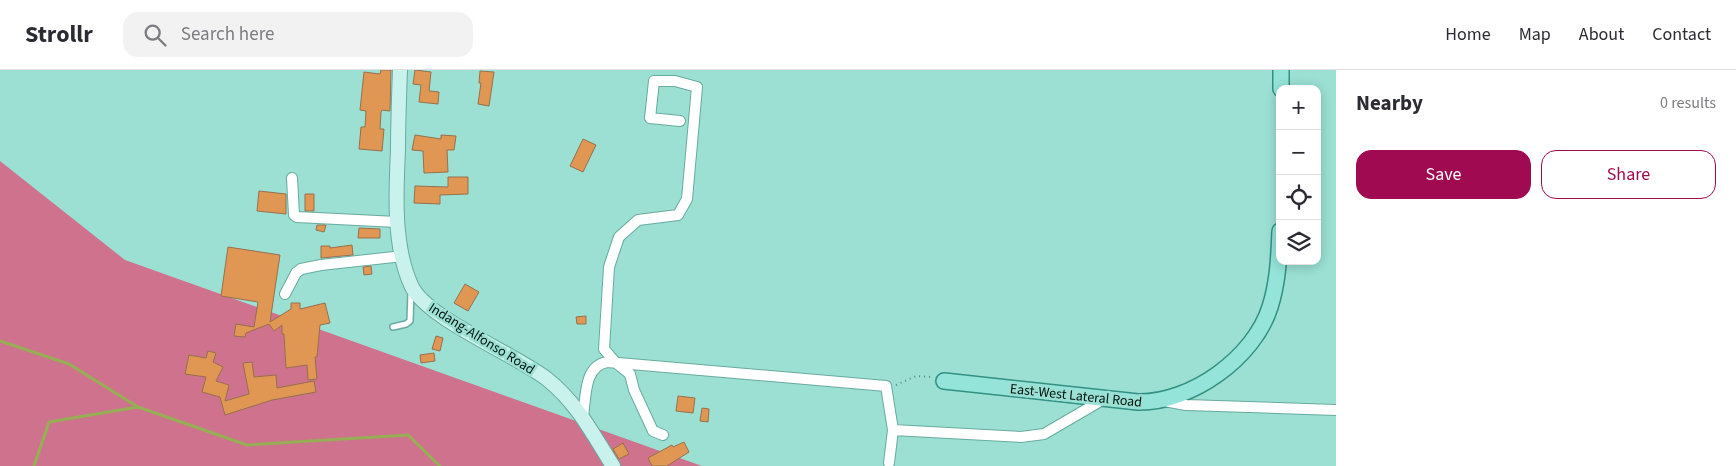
<!DOCTYPE html>
<html lang="en">
<head>
<meta charset="utf-8">
<style>
  :root { --surface:#fff; --page:#f2f2f3; --text:#2b2b33; --muted:#7c7c81; --line:#e1e1e2; --accent:#a00a50 }
  body { margin:0; font-family:"Source Sans 3",sans-serif; background:var(--page); color:var(--text) }
  .controls { position:absolute; right:15px; top:15px; display:grid; overflow:hidden; border-radius:10px; box-shadow:0 2px 12px #0003 }
  .controls button { width:45px; height:45px; display:grid; place-items:center; padding:0; border:0; border-bottom:1px solid var(--line); background:var(--surface); color:var(--text); font:25px sans-serif }
  .list { margin:0; padding:0; list-style:none }
  h2 { display:flex; justify-content:space-between; align-items:center; height:65px; margin:0; padding:0 20px; font-size:21px }
  h2 small { font-size:16px; font-weight:400; color:var(--muted) }
  .actions { display:flex; gap:10px; padding:15px 20px }
  .actions a { flex:1; padding:11px 0; border:1px solid var(--accent); border-radius:15px; text-align:center; font-size:18px; color:var(--accent) }
  .actions .main { background:var(--accent); color:#fff }
  .icon { flex:none; width:28px; height:28px; fill:none; stroke:currentColor; stroke-width:2; stroke-linecap:round; stroke-linejoin:round }
  .map { position:relative; flex:none; width:1336px; height:396px; overflow:hidden }
  header { display:flex; align-items:center; gap:30px; box-sizing:border-box; height:70px; padding:0 25px; background:var(--surface); border-bottom:1px solid var(--line) }
  header strong { font-size:24px }
  nav { display:flex; gap:28px; margin-inline-start:auto; font-size:18px }
  .search { width:350px; height:45px; background:var(--page); display:flex; align-items:center; gap:12px; box-sizing:border-box; padding:0 18px; border-radius:15px; color:var(--muted); font-size:19px }
  main { display:flex }
  aside { flex:1; background:var(--surface) }
  .map>svg:first-child { display:block }
  .forest { fill:#cf728d }
  .lines { fill:none; stroke-linecap:round; stroke-linejoin:round }
  .stream { stroke:#96af54; stroke-width:3 }
  .building { fill:#df9753; stroke:#97704c }
  .service-casing { stroke:#68ab9f; stroke-width:8 }
  .minor-casing { stroke:#68ab9f; stroke-width:12 }
  .secondary-casing { stroke:#68ab9f; stroke-width:16 }
  .primary-casing { stroke:#339083; stroke-width:18 }
  .path { stroke:#598980; stroke-width:2; stroke-dasharray:1 4; stroke-linecap:butt }
  .service { stroke:#fff; stroke-width:5 }
  .minor { stroke:#fff; stroke-width:10 }
  .secondary { stroke:#caf2ec; stroke-width:14 }
  .primary { stroke:#95e4d9; stroke-width:15 }
  .labels { text-anchor:middle; stroke-width:5; stroke-linejoin:round; paint-order:stroke }
  .street-label { font-size:14px; fill:#001511; stroke:#9be0d3 }
</style>
</head>
<body>
<header>
<strong>Strollr</strong>
<div class="search"><svg class="icon" aria-label="search" viewBox="0 0 24 24"><circle cx="10" cy="10" r="6"/><path d="M15 15l6 6"/></svg>Search here</div>
<nav><a>Home</a><a>Map</a><a>About</a><a>Contact</a></nav>
</header>
<main>
<div class="map">
<svg width="1336" height="396" viewBox="0 0 1336 396">
  <rect width="100%" height="100%" fill="#9be0d3"/>
  <!-- forest -->
  <path class="forest" d="M0,91L125,190L702,396H0Z"/>
  <g class="lines">
    <!-- stream -->
    <path class="stream" d="M0,271L69,294L138,337L247,375L408,365L440,396
      M34,396L49,352L138,337"/>
  </g>
  <!-- building -->
  <path class="building" d="M381,0H391L390,41L382,40L381,42L380,59H384L382,81L359,79L361,57H365L366,41L360,40L364,2L380,4Z
    M415,0L431,2L429,21L439,22L438,34L419,32L421,15L413,14Z
    M480,1L494,2L489,36L478,34L481,13H479Z
    M415,65L441,69V65L456,66L454,80H447L448,102L424,103L423,81L412,80Z
    M583,69L596,75L583,102L570,96Z
    M448,107H468V124L440,125V134L414,133L415,116L448,117Z
    M259,121L286,124V144L257,141Z
    M305,124H314V141H305Z
    M317,155H326L324,162L316,160Z
    M359,158L380,159V168H358Z
    M352,175L353,185L321,188V176H330V178Z
    M228,177L280,185L270,252L291,239V233H300V239L325,233L330,253L320,255L317,287H315L317,309L308,310L307,295L286,298L284,264H282V255L274,261L269,254L246,263L245,267L234,266L236,254L254,257L258,232L221,226Z
    M371,196L372,204L364,205L363,197Z
    M465,214L479,222L468,241L454,233Z
    M586,246V254H577L576,247Z
    M436,266L443,268L440,281L432,279Z
    M208,281L216,283L213,292L223,297L216,311L229,315L225,331L249,324L243,293L252,292L254,307L276,305L277,318L314,311L316,322L272,330L225,345L220,327L202,322L206,307L185,304L189,285L206,288Z
    M434,283L435,291L421,293L420,285Z
    M678,326L695,328L693,343L676,341Z
    M702,338L709,339L708,352L700,351Z
    M684,372L689,382L667,396H652L648,388L672,375L673,377Z
    M623,373L629,384L619,389L613,379Z"/>
  <g class="lines">
    <defs>
      <path id="service" d="M393,257L406,254L410,251L411,222"/>
      <path id="minor" d="M292,108L294,145L297,147L397,152
        M285,224L296,203L301,199L321,195L403,186
        M1164,331L1186,335L1336,340
        M583,346C586,327 584,296 607,292L886,316L893,360L889,393
        M893,360L1021,367L1044,364L1104,329
        M663,365L653,361L634,320L630,304L615,292L604,279L609,197L619,167L638,150L678,145L687,129L697,17L675,11H654L650,48L680,51"/>
      <path id="secondary" d="M400,0C399,27 398,53 398,80C396,122 393,175 411,215C425,248 515,284 547,309C578,334 592,363 613,396"/>
      <path id="primary" d="M1281,0V19
        M944,311L1138,332C1191,333 1254,288 1270,237C1278,212 1279,186 1280,161"/>
    </defs>
    <!-- service casing -->
    <use href="#service" class="service-casing"/>
    <!-- minor casing -->
    <use href="#minor" class="minor-casing"/>
    <!-- secondary casing -->
    <use href="#secondary" class="secondary-casing"/>
    <!-- primary casing -->
    <use href="#primary" class="primary-casing"/>
    <!-- path -->
    <path class="path" d="M896,315L916,306L932,307"/>
    <!-- service -->
    <use href="#service" class="service"/>
    <!-- minor -->
    <use href="#minor" class="minor"/>
    <!-- secondary -->
    <use href="#secondary" class="secondary"/>
    <!-- primary -->
    <use href="#primary" class="primary"/>
  </g>
  <g class="labels">
    <!-- street labels -->
    <g class="street-label">
      <text transform="translate(482 268) rotate(32)" y="5">Indang-Alfonso Road</text>
      <text transform="translate(1076 325) rotate(6)" y="5">East-West Lateral Road</text>
    </g>
  </g>
</svg>
<div class="controls">
<button>+</button>
<button>−</button>
<button><svg class="icon" aria-label="locate" viewBox="0 0 24 24"><circle cx="12" cy="12" r="6"/><path d="M12 2v4M12 18v4M2 12h4M18 12h4"/></svg></button>
<button><svg class="icon" aria-label="layers" viewBox="0 0 24 24"><path d="M12 4l9 5-9 5-9-5zM3 14l9 5 9-5"/></svg></button>
</div>
</div>
<aside>
<h2>Nearby<small>0 results</small></h2>
<ul class="list">
</ul>
<div class="actions"><a class="main">Save</a><a>Share</a></div>
</aside>
</main>
</body>
</html>
